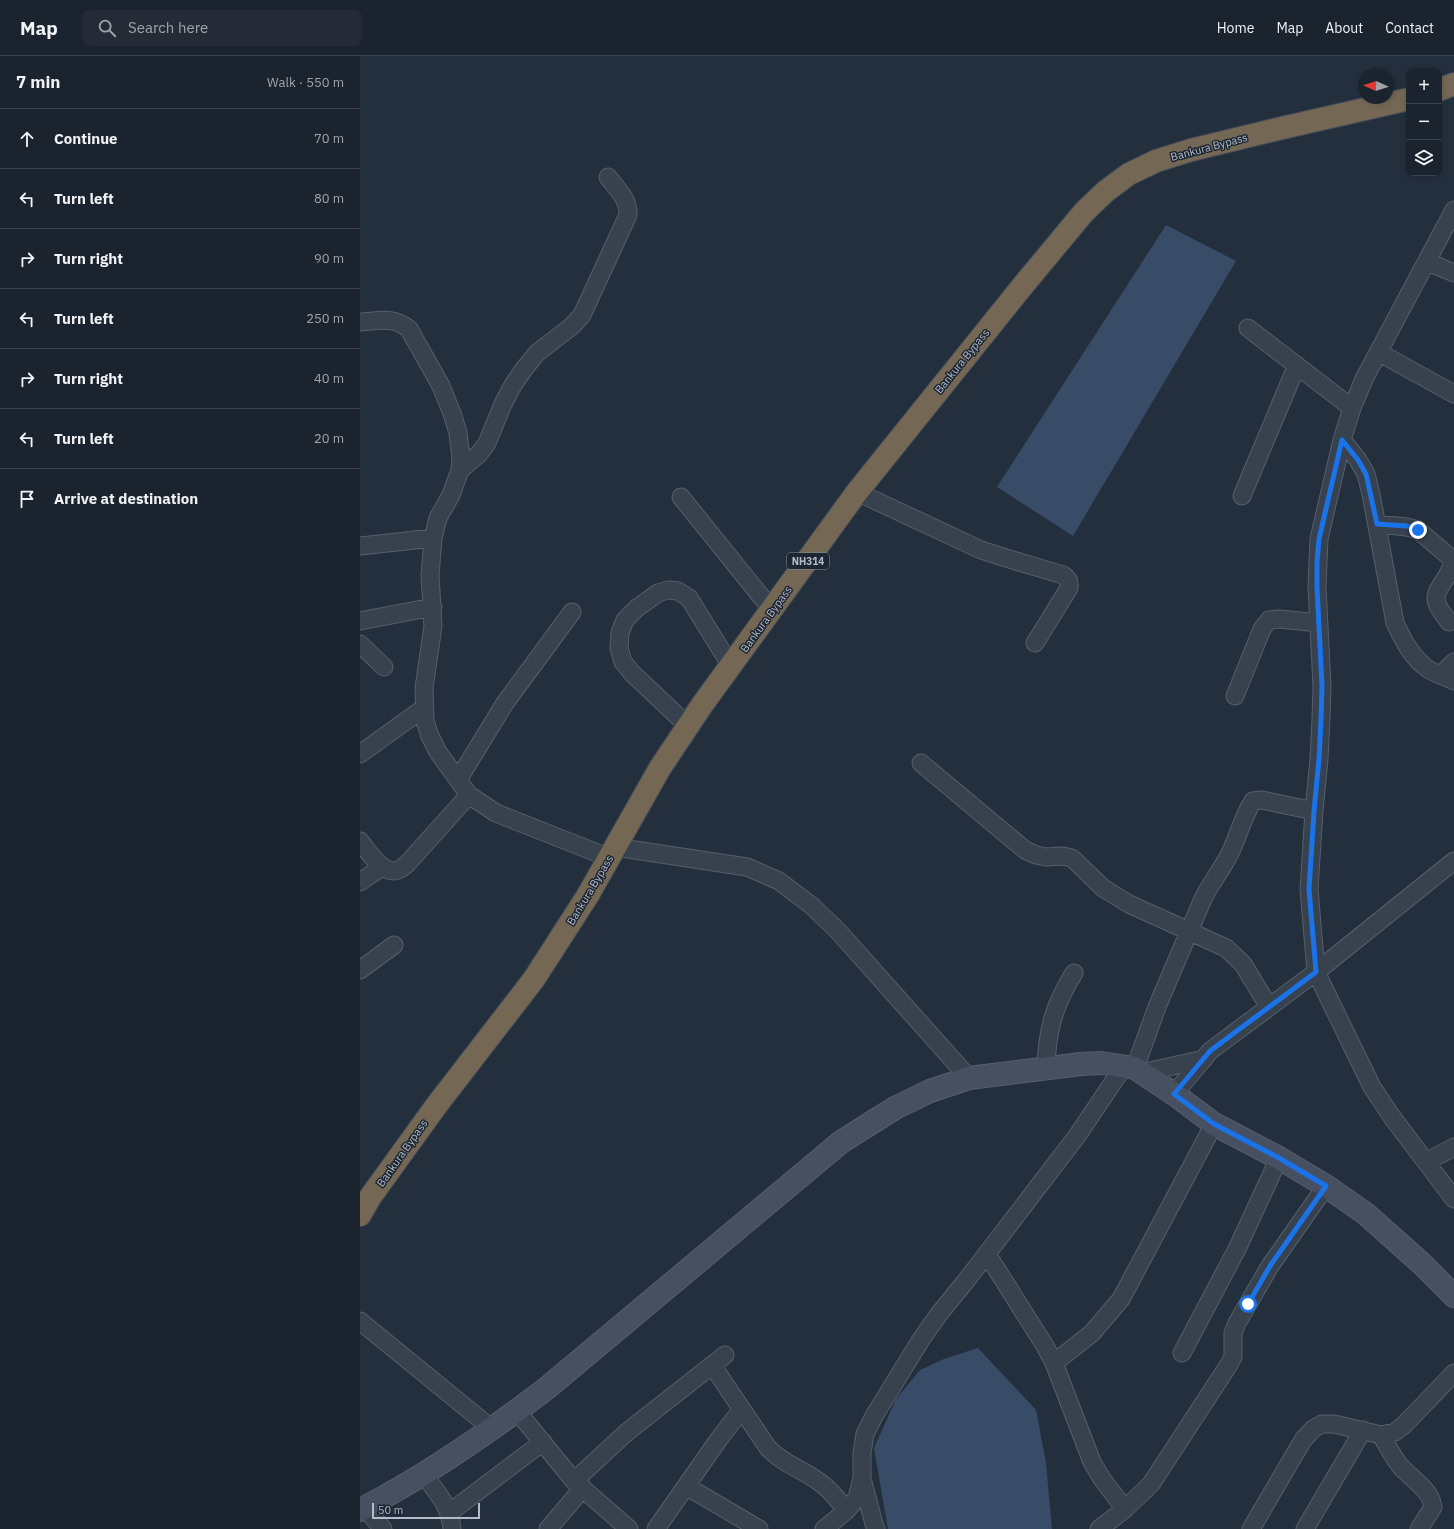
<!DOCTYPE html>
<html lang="en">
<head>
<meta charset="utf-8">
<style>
  :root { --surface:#1b232e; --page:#242b36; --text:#f1f3f6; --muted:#a0a4aa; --line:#39404a }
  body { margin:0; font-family:"IBM Plex Sans",sans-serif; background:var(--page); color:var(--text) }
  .controls { position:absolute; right:12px; top:12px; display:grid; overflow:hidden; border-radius:8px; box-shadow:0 2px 6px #0003 }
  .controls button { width:36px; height:36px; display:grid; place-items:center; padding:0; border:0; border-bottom:1px solid var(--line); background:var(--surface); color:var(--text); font:20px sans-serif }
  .compass { position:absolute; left:998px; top:12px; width:36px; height:36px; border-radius:50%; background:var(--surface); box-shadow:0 2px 6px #0003; rotate:273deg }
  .scale { position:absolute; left:12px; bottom:10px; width:108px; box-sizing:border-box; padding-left:4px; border:2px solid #b4bcc9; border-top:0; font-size:11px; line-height:14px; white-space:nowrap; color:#b4bcc9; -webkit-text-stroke:3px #1d2633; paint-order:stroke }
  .stop { position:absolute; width:12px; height:12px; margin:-9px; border:3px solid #1a73e8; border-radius:50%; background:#fff }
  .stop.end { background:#1a73e8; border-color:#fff; box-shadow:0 1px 4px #0008 }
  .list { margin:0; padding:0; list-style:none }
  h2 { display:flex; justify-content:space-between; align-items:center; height:52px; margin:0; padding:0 16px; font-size:17px }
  h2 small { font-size:13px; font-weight:400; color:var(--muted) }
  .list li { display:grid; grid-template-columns:26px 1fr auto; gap:12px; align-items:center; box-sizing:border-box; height:60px; padding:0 16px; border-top:1px solid var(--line) }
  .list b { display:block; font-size:15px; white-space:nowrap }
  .list em { font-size:13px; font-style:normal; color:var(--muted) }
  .icon { flex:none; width:22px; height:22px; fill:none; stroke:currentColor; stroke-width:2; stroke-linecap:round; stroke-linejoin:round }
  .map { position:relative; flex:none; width:1094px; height:1473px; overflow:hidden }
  header { display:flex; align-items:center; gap:24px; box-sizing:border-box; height:56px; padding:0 20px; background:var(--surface); border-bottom:1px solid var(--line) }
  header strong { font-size:19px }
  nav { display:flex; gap:22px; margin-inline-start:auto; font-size:14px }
  .search { width:280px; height:36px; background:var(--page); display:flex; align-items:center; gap:10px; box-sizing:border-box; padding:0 14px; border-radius:8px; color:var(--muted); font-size:15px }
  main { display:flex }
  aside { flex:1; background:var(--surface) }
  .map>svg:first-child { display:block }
  .water { fill:#394c67 }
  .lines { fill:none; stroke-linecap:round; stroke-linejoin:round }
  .street-casing { stroke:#565f6c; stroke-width:19 }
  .secondary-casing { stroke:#565f6c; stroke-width:24 }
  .highway-casing { stroke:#434c59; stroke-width:24 }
  .street { stroke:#38414e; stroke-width:17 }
  .secondary { stroke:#465061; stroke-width:22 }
  .highway { stroke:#746855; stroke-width:22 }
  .route { stroke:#1a73e8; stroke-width:5 }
  .labels { text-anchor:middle; stroke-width:3; stroke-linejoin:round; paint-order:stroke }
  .shield { fill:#1d2633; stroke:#878f9c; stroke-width:1 }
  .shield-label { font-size:10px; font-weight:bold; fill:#b4bcc9 }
  .street-label { font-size:11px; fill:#b4bcc9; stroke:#1d2633 }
</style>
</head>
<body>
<header>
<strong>Map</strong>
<div class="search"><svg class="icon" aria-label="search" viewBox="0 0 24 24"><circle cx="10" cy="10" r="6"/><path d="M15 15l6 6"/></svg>Search here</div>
<nav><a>Home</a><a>Map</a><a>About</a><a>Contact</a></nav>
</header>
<main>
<aside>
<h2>7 min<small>Walk · 550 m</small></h2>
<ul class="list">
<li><svg class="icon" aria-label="ahead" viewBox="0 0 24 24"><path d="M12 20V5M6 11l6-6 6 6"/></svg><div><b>Continue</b></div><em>70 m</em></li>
<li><svg class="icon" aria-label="left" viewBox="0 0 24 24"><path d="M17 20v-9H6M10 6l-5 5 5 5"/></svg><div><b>Turn left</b></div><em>80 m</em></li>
<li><svg class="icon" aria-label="right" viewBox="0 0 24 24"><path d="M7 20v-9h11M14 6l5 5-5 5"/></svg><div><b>Turn right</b></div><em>90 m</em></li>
<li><svg class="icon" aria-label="left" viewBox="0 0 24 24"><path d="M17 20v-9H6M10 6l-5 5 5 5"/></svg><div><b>Turn left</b></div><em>250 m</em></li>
<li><svg class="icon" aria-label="right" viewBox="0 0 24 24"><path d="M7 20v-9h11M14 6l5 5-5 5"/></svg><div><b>Turn right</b></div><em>40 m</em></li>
<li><svg class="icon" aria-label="left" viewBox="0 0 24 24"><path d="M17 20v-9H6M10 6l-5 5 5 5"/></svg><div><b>Turn left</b></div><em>20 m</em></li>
<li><svg class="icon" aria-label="arrive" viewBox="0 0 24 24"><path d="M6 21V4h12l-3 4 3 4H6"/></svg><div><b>Arrive at destination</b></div></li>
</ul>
</aside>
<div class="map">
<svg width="1094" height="1473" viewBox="0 0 1094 1473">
  <rect width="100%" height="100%" fill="#242f3e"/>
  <!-- water -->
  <path class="water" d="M806,169L876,205L713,480L637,431Z
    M618,1292L676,1354L686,1407L692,1473H528L514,1392L536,1343L560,1314L584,1303Z"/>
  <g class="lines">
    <defs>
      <path id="street" d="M1094,154L1004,323L992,352L982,384L959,483L957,531L962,630L961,663L959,703L954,755L949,833L956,916L1012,1031L1032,1061L1094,1143
        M1068,206L1094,217
        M0,266C19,265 33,260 49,273L81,330L93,360L98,377L101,402L100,414L96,425L91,439L78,462L73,482L70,519L73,570L64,632L65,665L70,680L78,696L109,739L136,757L250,802
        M888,272L992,352
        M1018,296L1094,338
        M982,384L998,404L1006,418L1011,438L1035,567C1043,584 1052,602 1068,613C1076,618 1086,621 1094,625
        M100,414L119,398L127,387L143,348L153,329L164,313L177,297L212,270L222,259L268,159C269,143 257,133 248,121
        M497,436L621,494L646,502L703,519C708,522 710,526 709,532L675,587
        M882,440L937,309
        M321,441L412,554
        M1017,468L1047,471L1058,474L1092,503C1094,520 1071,533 1077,547C1079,554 1085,560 1089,566
        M0,490L73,482
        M0,565L73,551
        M0,588L24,611
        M1081,619L1094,606
        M875,640L902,573L909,564L919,563L959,567
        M328,670L272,617L263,606L259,592L260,577L265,564L277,552L298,537L308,534L318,535L329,542L371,610
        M0,698L64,652
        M561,707L665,794L676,799L686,801L703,800L712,802L743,832L769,848L866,892L883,908L909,951
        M98,724L145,647L212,556
        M0,785C8,795 23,820 38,814C41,813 44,810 46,809L109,739
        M255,791L387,811L419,825L452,850L478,875L609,1022
        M0,826L22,811
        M0,914L34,889
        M686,1012C687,974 694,949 714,917
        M775,1012L797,951L842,845C849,829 861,815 869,799C878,782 882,762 893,745L902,744L954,755
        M781,1017L844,1003
        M814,1038L850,995L956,916L1094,805
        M1066,1106L1094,1091
        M627,1198L685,1290L694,1307L732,1406L742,1423L765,1453
        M0,1265L131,1372
        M822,1297L877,1193L919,1102
        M694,1307L732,1277L761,1243L854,1068
        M352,1309L408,1392C422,1407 441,1413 458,1425C470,1433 478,1443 486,1455
        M157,1355L214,1425L269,1473
        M1021,1379C1027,1389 1033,1401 1041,1411C1052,1423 1071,1434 1073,1451L1059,1473
        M63,1418C77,1436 90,1450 92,1473
        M502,1423L514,1468L516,1473
        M214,1425L267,1376L365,1299
        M326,1430L399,1473
        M5,1452L23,1473
        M89,1457L183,1386
        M188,1473L223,1432
        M296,1473L359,1383L382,1353
        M464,1473L486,1455L497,1442L502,1422V1397L505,1378L514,1360L562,1282L579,1258L609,1221L717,1080L764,1010
        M739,1473L765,1453L791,1428L868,1310L873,1301V1277L877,1267L910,1210L966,1130
        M891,1473L943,1384L953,1373L962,1368H974L1021,1379L1035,1376L1044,1369L1094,1317
        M945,1473L1003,1374"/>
      <path id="secondary" d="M0,1454C66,1420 128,1377 187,1332L481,1086L535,1052L570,1035L609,1022L721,1008L741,1007L775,1012L814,1038L854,1068L919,1102L966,1130L1006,1158L1062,1208L1094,1240"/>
      <path id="highway" d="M1079,34L1094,28
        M0,1159L11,1140L76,1050L174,923L228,839L300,712L342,649L497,436L665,227L724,156L746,135L769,118L796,105L831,94L922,72L1049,43"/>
    </defs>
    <!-- street casing -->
    <use href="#street" class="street-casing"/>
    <!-- secondary casing -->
    <use href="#secondary" class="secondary-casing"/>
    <!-- highway casing -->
    <use href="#highway" class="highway-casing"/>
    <!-- street -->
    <use href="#street" class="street"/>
    <!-- secondary -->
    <use href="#secondary" class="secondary"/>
    <!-- highway -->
    <use href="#highway" class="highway"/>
  </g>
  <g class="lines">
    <!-- route -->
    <path class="route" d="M888,1248L910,1210L966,1130L919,1102L854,1068L814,1038L850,995L956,916L949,833L954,755L959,703L961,663L962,630L957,531V506L959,483L982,384L998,404L1006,418L1017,468L1047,470L1058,474"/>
  </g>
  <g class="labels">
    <!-- shield labels -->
    <rect class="shield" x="427" y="497" width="42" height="16" rx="3"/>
    <g class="shield-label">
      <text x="448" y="509">NH314</text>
    </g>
    <!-- street labels -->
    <g class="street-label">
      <text transform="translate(849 91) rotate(-15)" y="4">Bankura Bypass</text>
      <text transform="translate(602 305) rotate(-51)" y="4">Bankura Bypass</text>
      <text transform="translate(406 563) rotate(-54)" y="4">Bankura Bypass</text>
      <text transform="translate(230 834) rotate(-59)" y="4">Bankura Bypass</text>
      <text transform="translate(42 1097) rotate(-55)" y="4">Bankura Bypass</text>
    </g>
  </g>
</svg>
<div class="controls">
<button>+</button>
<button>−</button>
<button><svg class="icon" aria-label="layers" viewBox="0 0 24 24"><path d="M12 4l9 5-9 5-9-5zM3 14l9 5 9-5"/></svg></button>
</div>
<svg class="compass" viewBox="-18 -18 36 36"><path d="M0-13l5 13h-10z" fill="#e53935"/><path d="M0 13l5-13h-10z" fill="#a0a4aa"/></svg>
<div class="scale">50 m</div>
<div class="stop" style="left:888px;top:1248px"></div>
<div class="stop end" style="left:1058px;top:474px"></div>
</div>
</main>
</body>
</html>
